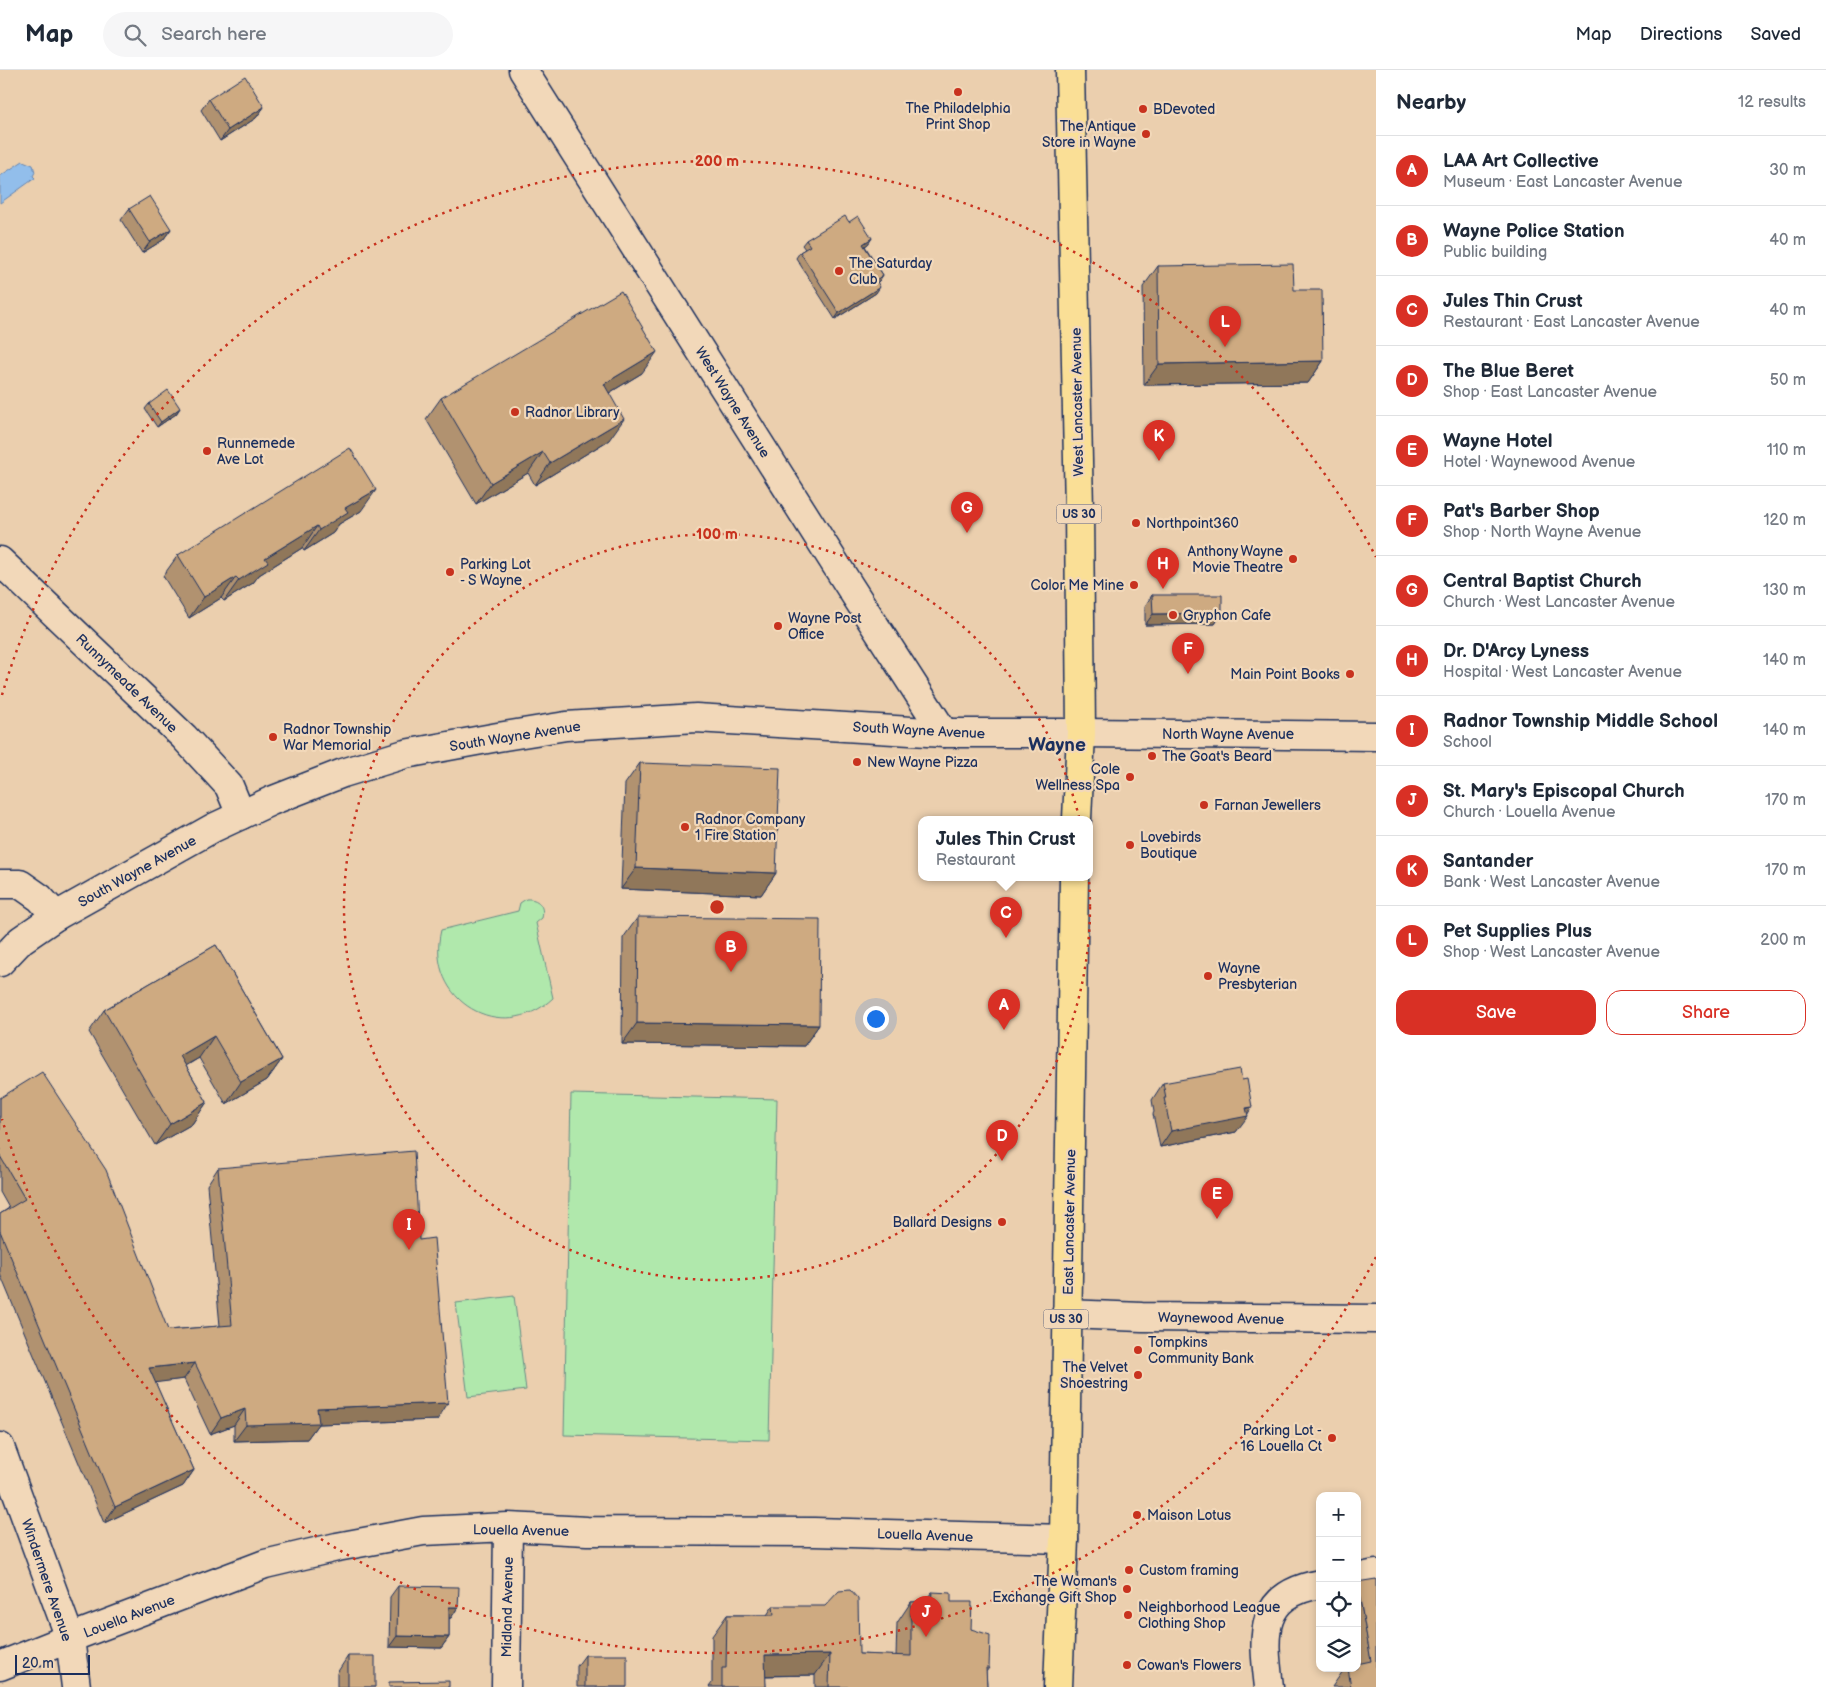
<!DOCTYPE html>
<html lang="en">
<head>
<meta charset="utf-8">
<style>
  :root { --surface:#fff; --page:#f6f6f7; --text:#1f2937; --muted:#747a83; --line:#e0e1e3; --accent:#d93025 }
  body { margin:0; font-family:"Balsamiq Sans",sans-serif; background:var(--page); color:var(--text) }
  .controls { position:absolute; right:15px; bottom:15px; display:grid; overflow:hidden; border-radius:10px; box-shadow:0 2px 8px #0003 }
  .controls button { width:45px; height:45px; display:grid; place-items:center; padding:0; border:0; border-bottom:1px solid var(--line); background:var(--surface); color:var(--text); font:25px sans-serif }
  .scale { position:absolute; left:15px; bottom:12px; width:75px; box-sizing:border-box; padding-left:5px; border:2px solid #1b2f5e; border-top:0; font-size:14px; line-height:18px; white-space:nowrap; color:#1b2f5e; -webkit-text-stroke:4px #f2d8b9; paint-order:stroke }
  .you { position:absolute; left:875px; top:948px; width:18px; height:18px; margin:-12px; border:4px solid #fff; border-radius:50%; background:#1a73e8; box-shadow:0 0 0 8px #1a73e833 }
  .badge { display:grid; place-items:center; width:32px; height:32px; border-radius:50%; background:var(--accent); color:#fff; font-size:16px; font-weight:700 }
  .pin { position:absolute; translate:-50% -41px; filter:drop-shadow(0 1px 2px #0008) }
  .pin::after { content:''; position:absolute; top:26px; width:18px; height:15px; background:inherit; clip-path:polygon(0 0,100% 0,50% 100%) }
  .popup { position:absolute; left:918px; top:746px; width:175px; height:65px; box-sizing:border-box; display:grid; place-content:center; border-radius:10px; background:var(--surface); filter:drop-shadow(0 1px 4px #0005); font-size:16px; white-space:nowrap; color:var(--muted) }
  .popup b { font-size:19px; color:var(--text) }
  .popup::after { content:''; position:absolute; left:50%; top:100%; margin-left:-10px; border:10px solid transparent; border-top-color:var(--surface) }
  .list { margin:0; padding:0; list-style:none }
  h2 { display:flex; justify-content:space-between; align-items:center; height:65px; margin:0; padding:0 20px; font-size:21px }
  h2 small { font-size:16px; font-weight:400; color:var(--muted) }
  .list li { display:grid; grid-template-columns:32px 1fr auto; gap:15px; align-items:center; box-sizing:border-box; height:70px; padding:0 20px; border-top:1px solid var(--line) }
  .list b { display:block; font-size:19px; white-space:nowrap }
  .list p { margin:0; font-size:16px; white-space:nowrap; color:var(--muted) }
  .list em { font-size:16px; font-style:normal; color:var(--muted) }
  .actions { display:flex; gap:10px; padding:15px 20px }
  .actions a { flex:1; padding:11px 0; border:1px solid var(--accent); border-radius:15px; text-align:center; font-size:18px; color:var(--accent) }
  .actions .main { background:var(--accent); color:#fff }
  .icon { flex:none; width:28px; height:28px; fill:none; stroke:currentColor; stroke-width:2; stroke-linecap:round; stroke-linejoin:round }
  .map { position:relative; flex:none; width:1376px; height:1617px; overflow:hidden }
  header { display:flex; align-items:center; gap:30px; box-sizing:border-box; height:70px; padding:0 25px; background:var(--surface); border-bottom:1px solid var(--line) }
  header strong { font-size:24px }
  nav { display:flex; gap:28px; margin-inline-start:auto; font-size:18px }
  .search { width:350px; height:45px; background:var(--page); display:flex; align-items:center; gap:12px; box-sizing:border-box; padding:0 18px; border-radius:28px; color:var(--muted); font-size:19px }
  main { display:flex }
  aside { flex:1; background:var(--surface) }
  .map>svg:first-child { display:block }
  .green { fill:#b0e8ac; stroke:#668c85 }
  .water { fill:#92beeb; stroke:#6285b3 }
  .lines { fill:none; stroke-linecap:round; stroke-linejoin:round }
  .minor-casing { stroke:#1b2f5e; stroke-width:31 }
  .tertiary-casing { stroke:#1b2f5e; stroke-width:31 }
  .secondary-casing { stroke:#1b2f5e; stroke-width:31 }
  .trunk-casing { stroke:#1b2f5e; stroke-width:31 }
  .minor { stroke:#f2d8b9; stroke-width:28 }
  .tertiary { stroke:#f2d8b9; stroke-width:28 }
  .secondary { stroke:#f2d8b9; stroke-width:28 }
  .trunk { stroke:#fadf96; stroke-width:28 }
  .wall { fill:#b1926f; stroke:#1b2f5e }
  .shaded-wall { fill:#90775a; stroke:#1b2f5e }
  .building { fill:#ceaa81; stroke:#1b2f5e }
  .ring { fill:none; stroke:#c8321e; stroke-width:2.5; stroke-dasharray:2.5 5 }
  .poi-dot { fill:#c8321e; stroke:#f2d8b9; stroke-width:2 }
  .labels { text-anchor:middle; stroke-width:4.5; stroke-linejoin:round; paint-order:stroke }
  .shield { fill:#f2d8b9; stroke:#5c6279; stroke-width:1 }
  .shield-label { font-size:12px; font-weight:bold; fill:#1b2f5e }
  .poi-label { font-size:14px; fill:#1b2f5e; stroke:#f2d8b9; text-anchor:start }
  .street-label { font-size:14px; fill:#1b2f5e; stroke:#f2d8b9 }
  .district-label { font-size:19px; font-weight:bold; fill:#1b2f5e; stroke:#f2d8b9 }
  .centre { fill:#c8321e; stroke:#f2d8b9; stroke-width:2.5 }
  .ring-label { font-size:15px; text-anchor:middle; font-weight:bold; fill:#c8321e; stroke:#f2d8b9; stroke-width:4.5; stroke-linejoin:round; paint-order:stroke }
</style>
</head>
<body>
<header>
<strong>Map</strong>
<div class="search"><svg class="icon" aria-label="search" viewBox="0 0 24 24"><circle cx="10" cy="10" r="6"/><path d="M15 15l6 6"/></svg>Search here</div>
<nav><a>Map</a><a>Directions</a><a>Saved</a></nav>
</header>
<main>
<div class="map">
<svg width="1376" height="1617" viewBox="0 0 1376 1617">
  <rect width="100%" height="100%" fill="#ebcfae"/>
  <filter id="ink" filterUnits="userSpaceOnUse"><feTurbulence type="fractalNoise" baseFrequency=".02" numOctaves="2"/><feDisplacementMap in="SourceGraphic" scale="10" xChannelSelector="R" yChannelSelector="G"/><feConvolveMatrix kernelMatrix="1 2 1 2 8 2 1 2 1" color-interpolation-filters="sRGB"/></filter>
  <g filter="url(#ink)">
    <!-- green -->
    <path class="green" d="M526,829C538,828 545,836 542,848L536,853L553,928C502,976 424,931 441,860L518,841L520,833Z
      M571,1024L777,1029L769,1370L564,1365Z
      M514,1226L526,1320L468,1327L456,1233Z"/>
    <!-- water -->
    <path class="water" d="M23,91L33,95L35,102L33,106L35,108L0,133V106Z"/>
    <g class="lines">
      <defs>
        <path id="minor" d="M523,0L850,517L944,663
          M0,491L184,667L229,716L241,745
          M0,892L21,870L56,846
          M1066,1244L1142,1247L1376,1249
          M0,1377L70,1568L76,1617
          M1357,1508L1376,1504
          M0,1596L70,1568L265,1494L337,1477L423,1461L508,1457L587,1461L814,1462L1064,1469
          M506,1617L508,1457
          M1269,1617C1263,1566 1257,1525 1320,1514"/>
        <path id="tertiary" d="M1081,663L1376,666"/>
        <path id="secondary" d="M0,814H20L40,828L56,846L213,758L271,731L343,703L405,684L498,667L566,656L696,648L944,663H1081"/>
        <path id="trunk" d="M1070,0L1079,440L1081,663L1077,749
          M1058,1617L1064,1469L1074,807"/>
      </defs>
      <!-- minor casing -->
      <use href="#minor" class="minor-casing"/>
      <!-- tertiary casing -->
      <use href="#tertiary" class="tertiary-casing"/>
      <!-- secondary casing -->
      <use href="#secondary" class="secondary-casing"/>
      <!-- trunk casing -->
      <use href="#trunk" class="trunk-casing"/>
      <!-- minor -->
      <use href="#minor" class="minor"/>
      <!-- tertiary -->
      <use href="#tertiary" class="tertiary"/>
      <!-- secondary -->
      <use href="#secondary" class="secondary"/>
      <!-- trunk -->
      <use href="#trunk" class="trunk"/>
    </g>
    <!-- wall -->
    <path class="wall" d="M209,29L264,37L256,48L220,71L201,40Z
      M129,139L171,159L163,170L142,183L121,150Z
      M849,152L872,168L868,174L865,176L883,205L879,211L877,212L876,223L835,249L796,188L800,182L805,179L802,175L806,170Z
      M1158,196L1294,220L1323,291L1308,313L1144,315L1143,217Z
      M642,303L609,323V370L535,415L528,403L476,434L426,349L441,328Z
      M149,334L180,338L176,344L157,357L145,339Z
      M361,441L339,454L333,463L304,481L302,478L259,505L253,513L224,531L221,528L189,548L163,506L178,485Z
      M1152,525L1222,543L1215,554L1145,555V536Z
      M640,693L776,803L761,825L621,819L625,714Z
      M638,847L819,955L804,976L622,974L623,868Z
      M216,875L282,989L267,1010L226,1034L199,988L186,996L207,1032L192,1054L155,1075L89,962L104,940Z
      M1163,1013L1247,1044L1236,1062L1160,1077L1153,1044L1154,1042L1152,1030Z
      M0,1028L168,1260L220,1256L207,1115L218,1098L419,1170L437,1350L318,1354L307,1369L234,1371V1355L210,1364L184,1309L155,1312L194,1400L183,1416L104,1453L0,1204V1144L9,1138L0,1122Z
      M1357,1512L1376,1617H1332L1345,1598H1357Z
      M398,1516L458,1537L451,1548H449V1567L441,1578L389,1577L390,1527Z
      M932,1522L951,1532L971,1559L989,1598L986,1602L987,1617H815V1605L765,1606L766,1617H709L712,1613V1566L727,1545H767L773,1536L859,1584L896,1586L897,1553L911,1532H924Z
      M585,1585L627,1617H577V1596Z
      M348,1586L375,1617H337V1603Z"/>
    <!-- shaded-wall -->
    <path class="shaded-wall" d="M264,37L256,48L220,71L228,60Z
      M171,159L163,170L142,183L150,172Z
      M872,168L868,174L859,180L863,174Z
      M883,205L879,211L872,215L876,210Z
      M880,217L876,223L835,249L839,243Z
      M657,282L642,303L589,335L604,314Z
      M1323,291L1308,313L1144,315L1159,294Z
      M180,338L176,344L157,357L161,352Z
      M624,349L609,370L535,415L550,393Z
      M543,382L528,403L476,434L491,413Z
      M376,420L361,441L339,454L333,463L304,481L319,460L345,438Z
      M317,456L302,478L259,505L253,513L224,531L239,510L265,488Z
      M236,507L221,528L189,548L204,527Z
      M1222,543L1215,554L1145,555L1153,544Z
      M636,798L776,803L761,825L621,819Z
      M637,953L819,955L804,976L622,974Z
      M214,966L199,988L165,1007L180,986Z
      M282,989L267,1010L226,1034L241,1012Z
      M207,1032L192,1054L155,1075L170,1054Z
      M1252,1037L1246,1047L1248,1046L1236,1062L1160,1077L1171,1061Z
      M195,1293L184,1309L138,1315L149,1298Z
      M448,1333L437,1350L318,1354L307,1369L234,1371L246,1355L317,1338Z
      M245,1339L234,1355L210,1364L221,1348Z
      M194,1400L183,1416L104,1453L115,1437Z
      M449,1537H458L451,1548H442Z
      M397,1566L449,1567L441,1578L389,1577Z
      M830,1584L815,1605L750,1606L765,1585Z"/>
    <!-- building -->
    <path class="building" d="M245,6L264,37L228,60L209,29Z
      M150,126L171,159L150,172L129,139Z
      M845,146L849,152L858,146L872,168L863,174L883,205L876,210L880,217L839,243L800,182L810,176L806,170Z
      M1293,194L1294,220H1322L1323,291L1159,294L1158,196Z
      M621,221L657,282L604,314L624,349L550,393L543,382L491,413L441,328Z
      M168,320L180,338L161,352L149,334Z
      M350,378L376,420L345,438L348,442L319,460L317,456L265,488L268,492L239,510L236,507L204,527L178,485Z
      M1152,525H1222V543L1153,544Z
      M640,693L780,698L776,803L636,798Z
      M638,847L820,849L819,955L637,953Z
      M216,875L282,989L241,1012L214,966L180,986L207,1032L170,1054L104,940Z
      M1240,999L1242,1010L1247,1009L1252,1037L1246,1038L1248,1046L1171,1061L1164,1028H1166L1163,1013Z
      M42,1002L106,1100L168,1260L232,1255L218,1098L414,1081L419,1170L434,1168L448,1333L317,1338L319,1353L246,1355L245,1339L221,1348L195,1293L149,1298L194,1400L115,1437L0,1161V1144L25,1129L0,1086V1028Z
      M1376,1509V1617H1351L1348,1598H1357V1594L1371,1591L1357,1512Z
      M398,1516L459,1517L458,1537H449V1567L397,1566Z
      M850,1520L858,1529L859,1584L911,1586V1532H931L932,1522L951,1523V1532H972L971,1559L990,1565L989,1598H986L987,1617H829L830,1584L765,1585L766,1617H722V1598H726L727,1545H774L773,1536H825L839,1521Z
      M585,1585H627V1617H585Z
      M348,1586H375V1617H348Z
      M449,1611V1617H389V1612Z"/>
  </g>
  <!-- distance rings -->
  <g class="ring">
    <circle cx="717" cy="837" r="373"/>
    <path d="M1376 1187A746 746 0 0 1 2 1049M2 625A746 746 0 0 1 1376 487"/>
  </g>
  <!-- markers -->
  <g class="poi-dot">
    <circle cx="958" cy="22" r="5"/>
    <circle cx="1143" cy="39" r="5"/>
    <circle cx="1146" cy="64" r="5"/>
    <circle cx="839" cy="201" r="5"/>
    <circle cx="515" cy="342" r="5"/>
    <circle cx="207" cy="381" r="5"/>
    <circle cx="1136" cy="453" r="5"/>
    <circle cx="1293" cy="489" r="5"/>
    <circle cx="450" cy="502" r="5"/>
    <circle cx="1134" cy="515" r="5"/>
    <circle cx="1173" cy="545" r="5"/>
    <circle cx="778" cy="556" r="5"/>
    <circle cx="1350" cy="604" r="5"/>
    <circle cx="273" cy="667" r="5"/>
    <circle cx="1152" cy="686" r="5"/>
    <circle cx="857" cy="692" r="5"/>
    <circle cx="1130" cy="707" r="5"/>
    <circle cx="1204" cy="735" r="5"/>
    <circle cx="685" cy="757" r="5"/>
    <circle cx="1130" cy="775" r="5"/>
    <circle cx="1208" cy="906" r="5"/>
    <circle cx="1002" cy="1152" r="5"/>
    <circle cx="1138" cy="1280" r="5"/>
    <circle cx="1138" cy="1305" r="5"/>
    <circle cx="1332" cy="1368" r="5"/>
    <circle cx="1137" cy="1445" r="5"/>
    <circle cx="1129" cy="1500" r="5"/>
    <circle cx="1127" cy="1519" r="5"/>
    <circle cx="1128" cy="1545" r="5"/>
    <circle cx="1127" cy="1595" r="5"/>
  </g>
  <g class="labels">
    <!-- shield labels -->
    <g class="shield">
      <rect x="1056.5" y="434.5" width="45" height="19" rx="4"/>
      <rect x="1043.5" y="1239.5" width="45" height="19" rx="4"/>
    </g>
    <g class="shield-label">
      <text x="1079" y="448">US 30</text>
      <text x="1066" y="1253">US 30</text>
    </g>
    <!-- poi labels -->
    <g class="poi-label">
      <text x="958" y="43" text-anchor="middle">The Philadelphia<tspan x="958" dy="16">Print Shop</tspan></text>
      <text x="1153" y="44">BDevoted</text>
      <text x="1136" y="61" text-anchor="end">The Antique<tspan x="1136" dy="16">Store in Wayne</tspan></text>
      <text x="849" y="198">The Saturday<tspan x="849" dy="16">Club</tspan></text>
      <text x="525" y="347">Radnor Library</text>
      <text x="217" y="378">Runnemede<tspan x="217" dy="16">Ave Lot</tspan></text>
      <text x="1146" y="458">Northpoint360</text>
      <text x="1283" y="486" text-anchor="end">Anthony Wayne<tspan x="1283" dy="16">Movie Theatre</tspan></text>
      <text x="460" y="499">Parking Lot<tspan x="460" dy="16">- S Wayne</tspan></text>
      <text x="1124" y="520" text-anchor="end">Color Me Mine</text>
      <text x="1183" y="550">Gryphon Cafe</text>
      <text x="788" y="553">Wayne Post<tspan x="788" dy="16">Office</tspan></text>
      <text x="1340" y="609" text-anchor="end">Main Point Books</text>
      <text x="283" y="664">Radnor Township<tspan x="283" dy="16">War Memorial</tspan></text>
      <text x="1162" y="691">The Goat's Beard</text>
      <text x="867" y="697">New Wayne Pizza</text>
      <text x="1120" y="704" text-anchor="end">Cole<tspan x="1120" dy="16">Wellness Spa</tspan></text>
      <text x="1214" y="740">Farnan Jewellers</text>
      <text x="695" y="754">Radnor Company<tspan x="695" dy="16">1 Fire Station</tspan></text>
      <text x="1140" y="772">Lovebirds<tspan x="1140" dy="16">Boutique</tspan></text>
      <text x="1218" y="903">Wayne<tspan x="1218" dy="16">Presbyterian</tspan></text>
      <text x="992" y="1157" text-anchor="end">Ballard Designs</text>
      <text x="1148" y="1277">Tompkins<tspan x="1148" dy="16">Community Bank</tspan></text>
      <text x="1128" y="1302" text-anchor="end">The Velvet<tspan x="1128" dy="16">Shoestring</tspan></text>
      <text x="1322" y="1365" text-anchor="end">Parking Lot -<tspan x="1322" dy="16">16 Louella Ct</tspan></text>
      <text x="1147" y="1450">Maison Lotus</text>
      <text x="1139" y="1505">Custom framing</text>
      <text x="1117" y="1516" text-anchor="end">The Woman's<tspan x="1117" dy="16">Exchange Gift Shop</tspan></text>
      <text x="1138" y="1542">Neighborhood League<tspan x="1138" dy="16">Clothing Shop</tspan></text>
      <text x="1137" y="1600">Cowan's Flowers</text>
    </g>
    <!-- street labels -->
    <g class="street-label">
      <text transform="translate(733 332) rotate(58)" y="5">West Wayne Avenue</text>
      <text transform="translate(1077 332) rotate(-91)" y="5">West Lancaster Avenue</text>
      <text transform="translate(127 613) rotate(44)" y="5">Runnymeade Avenue</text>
      <text transform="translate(919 660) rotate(3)" y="5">South Wayne Avenue</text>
      <text x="1228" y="669">North Wayne Avenue</text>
      <text transform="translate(515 666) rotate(-9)" y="5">South Wayne Avenue</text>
      <text transform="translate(137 801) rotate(-29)" y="5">South Wayne Avenue</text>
      <text transform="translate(1069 1152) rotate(-89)" y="5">East Lancaster Avenue</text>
      <text transform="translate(1221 1248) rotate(1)" y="5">Waynewood Avenue</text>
      <text transform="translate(521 1460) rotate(1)" y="5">Louella Avenue</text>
      <text transform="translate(925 1465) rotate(2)" y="5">Louella Avenue</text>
      <text transform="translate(47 1510) rotate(71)" y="5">Windermere Avenue</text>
      <text transform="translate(507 1537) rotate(-89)" y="5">Midland Avenue</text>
      <text transform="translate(129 1546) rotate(-21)" y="5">Louella Avenue</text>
    </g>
    <!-- district labels -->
    <g class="district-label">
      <text x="1057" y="681">Wayne</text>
    </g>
  </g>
  <circle cx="717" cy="837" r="8" class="centre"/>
  <g class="ring-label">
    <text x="717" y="96">200 m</text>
    <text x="717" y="469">100 m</text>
  </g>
</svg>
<div class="controls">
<button>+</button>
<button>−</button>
<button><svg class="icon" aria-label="locate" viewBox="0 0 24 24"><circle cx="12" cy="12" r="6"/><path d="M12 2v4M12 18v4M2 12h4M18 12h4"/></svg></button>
<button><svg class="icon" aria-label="layers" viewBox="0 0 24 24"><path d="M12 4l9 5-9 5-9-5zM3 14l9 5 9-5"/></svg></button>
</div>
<div class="scale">20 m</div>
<div class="you"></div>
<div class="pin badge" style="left:1004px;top:960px">A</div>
<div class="pin badge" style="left:731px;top:902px">B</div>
<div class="pin badge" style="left:1006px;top:868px">C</div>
<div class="popup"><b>Jules Thin Crust</b>Restaurant</div>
<div class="pin badge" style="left:1002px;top:1091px">D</div>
<div class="pin badge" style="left:1217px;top:1149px">E</div>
<div class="pin badge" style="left:1188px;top:604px">F</div>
<div class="pin badge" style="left:967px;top:463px">G</div>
<div class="pin badge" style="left:1163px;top:519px">H</div>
<div class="pin badge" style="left:409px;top:1180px">I</div>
<div class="pin badge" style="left:926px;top:1567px">J</div>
<div class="pin badge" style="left:1159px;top:391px">K</div>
<div class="pin badge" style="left:1225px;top:277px">L</div>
</div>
<aside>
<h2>Nearby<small>12 results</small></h2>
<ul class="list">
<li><span class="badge">A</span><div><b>LAA Art Collective</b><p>Museum · East Lancaster Avenue</p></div><em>30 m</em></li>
<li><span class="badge">B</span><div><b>Wayne Police Station</b><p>Public building</p></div><em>40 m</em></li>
<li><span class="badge">C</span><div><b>Jules Thin Crust</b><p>Restaurant · East Lancaster Avenue</p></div><em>40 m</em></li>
<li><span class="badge">D</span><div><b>The Blue Beret</b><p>Shop · East Lancaster Avenue</p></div><em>50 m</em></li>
<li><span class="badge">E</span><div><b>Wayne Hotel</b><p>Hotel · Waynewood Avenue</p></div><em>110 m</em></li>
<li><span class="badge">F</span><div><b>Pat's Barber Shop</b><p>Shop · North Wayne Avenue</p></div><em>120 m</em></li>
<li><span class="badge">G</span><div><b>Central Baptist Church</b><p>Church · West Lancaster Avenue</p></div><em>130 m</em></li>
<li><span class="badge">H</span><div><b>Dr. D'Arcy Lyness</b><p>Hospital · West Lancaster Avenue</p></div><em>140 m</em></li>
<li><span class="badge">I</span><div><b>Radnor Township Middle School</b><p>School</p></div><em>140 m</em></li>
<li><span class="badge">J</span><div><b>St. Mary's Episcopal Church</b><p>Church · Louella Avenue</p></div><em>170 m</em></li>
<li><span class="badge">K</span><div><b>Santander</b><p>Bank · West Lancaster Avenue</p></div><em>170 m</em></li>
<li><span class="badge">L</span><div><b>Pet Supplies Plus</b><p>Shop · West Lancaster Avenue</p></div><em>200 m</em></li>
</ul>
<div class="actions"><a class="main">Save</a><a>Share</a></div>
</aside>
</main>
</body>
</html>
